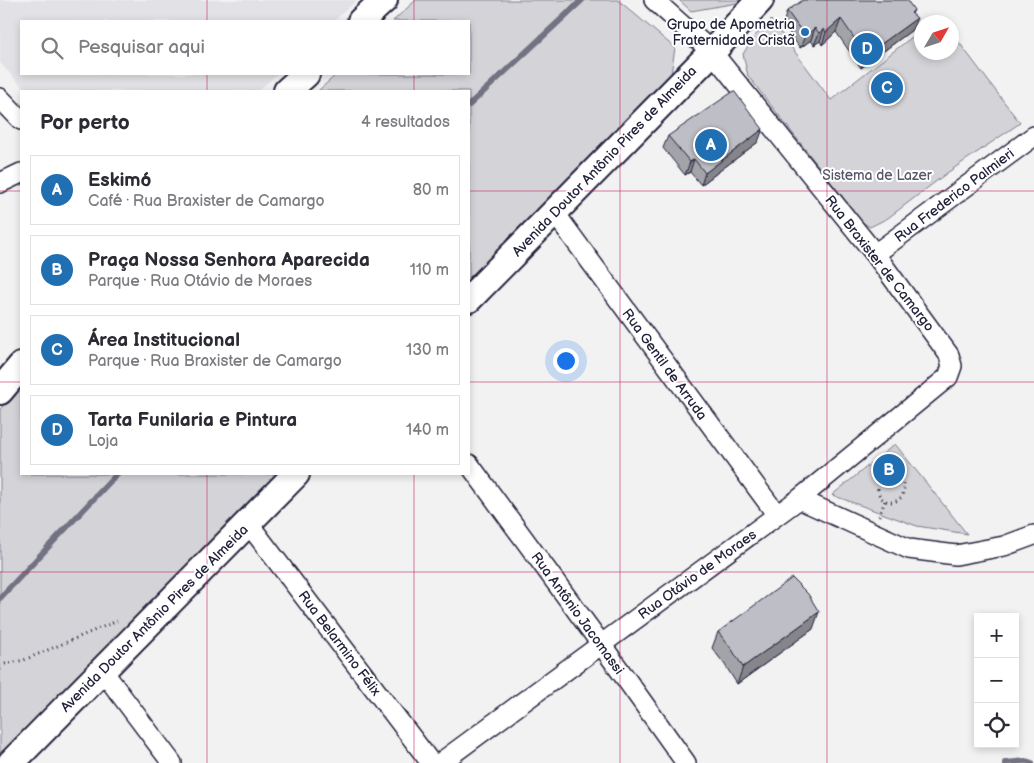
<!DOCTYPE html>
<html lang="pt">
<head>
<meta charset="utf-8">
<style>
  :root { --surface:#fff; --page:#f7f7f7; --text:#2b2b33; --muted:#7c7c81; --line:#e1e1e2; --accent:#1f6fb2 }
  body { margin:0; font-family:"Balsamiq Sans",sans-serif; background:var(--page); color:var(--text) }
  .controls { position:absolute; right:15px; bottom:15px; display:grid; overflow:hidden; border-radius:0px; box-shadow:0 2px 8px #0003 }
  .controls button { width:45px; height:45px; display:grid; place-items:center; padding:0; border:0; border-bottom:1px solid var(--line); background:var(--surface); color:var(--text); font:25px sans-serif }
  .compass { position:absolute; left:914px; top:15px; width:45px; height:45px; border-radius:50%; background:var(--surface); box-shadow:0 2px 8px #0003; rotate:51deg }
  .you { position:absolute; left:565px; top:360px; width:18px; height:18px; margin:-12px; border:4px solid #fff; border-radius:50%; background:#1a73e8; box-shadow:0 0 0 8px #1a73e833 }
  .badge { display:grid; place-items:center; width:32px; height:32px; border-radius:50%; background:var(--accent); color:#fff; font-size:16px; font-weight:700 }
  .pin { position:absolute; translate:-50% -50%; border:2px solid #fff; box-shadow:0 1px 5px #0006 }
  .list { margin:0; padding:0; list-style:none }
  h2 { display:flex; justify-content:space-between; align-items:center; height:65px; margin:0; padding:0 20px; font-size:21px }
  h2 small { font-size:16px; font-weight:400; color:var(--muted) }
  .list li { display:grid; grid-template-columns:32px 1fr auto; gap:15px; align-items:center; box-sizing:border-box; height:70px; margin:0 10px 10px; padding:0 10px; border:1px solid var(--line); border-radius:0px }
  .list b { display:block; font-size:19px; white-space:nowrap }
  .list p { margin:0; font-size:16px; white-space:nowrap; color:var(--muted) }
  .list em { font-size:16px; font-style:normal; color:var(--muted) }
  .icon { flex:none; width:28px; height:28px; fill:none; stroke:currentColor; stroke-width:2; stroke-linecap:round; stroke-linejoin:round }
  .map { position:relative; flex:none; width:1034px; height:763px; overflow:hidden }
  .search { position:absolute; background:var(--surface); box-shadow:0 2px 8px #0003; left:20px; top:20px; width:450px; height:55px; display:flex; align-items:center; gap:12px; box-sizing:border-box; padding:0 18px; border-radius:0px; color:var(--muted); font-size:19px }
  .panel { position:absolute; background:var(--surface); box-shadow:0 2px 8px #0003; left:20px; top:90px; width:450px; height:385px; border-radius:0px }
  .map>svg:first-child { display:block }
  .built { fill:#e2e2e6 }
  .green { fill:#d3d3d8; stroke:#7a7a8a }
  .lines { fill:none; stroke-linecap:round; stroke-linejoin:round }
  .stream { stroke:#727282; stroke-width:6 }
  .minor-casing { stroke:#22223b; stroke-width:22 }
  .secondary-casing { stroke:#22223b; stroke-width:30 }
  .path { stroke:#22223b; stroke-width:3; stroke-dasharray:1 4; stroke-linecap:butt }
  .minor { stroke:#fff; stroke-width:19 }
  .secondary { stroke:#fff; stroke-width:26 }
  .wall { fill:#a3a3aa; stroke:#22223b }
  .shaded-wall { fill:#85858b; stroke:#22223b }
  .building { fill:#bebec6; stroke:#22223b }
  .grid { fill:none; stroke:#c2185b; stroke-width:1; stroke-opacity:0.55 }
  .poi-dot { fill:#1f6fb2; stroke:#fff; stroke-width:2 }
  .labels { text-anchor:middle; stroke-width:4; stroke-linejoin:round; paint-order:stroke }
  .poi-label { font-size:14px; fill:#22223b; stroke:#fff; text-anchor:end }
  .street-label { font-size:14px; fill:#22223b; stroke:#fff }
  .park-label { font-size:14px; fill:#57576a; stroke:#fff }
</style>
</head>
<body>
<div class="map">
<svg width="1034" height="763" viewBox="0 0 1034 763">
  <rect width="100%" height="100%" fill="#f2f2f3"/>
  <filter id="ink" filterUnits="userSpaceOnUse"><feTurbulence type="fractalNoise" baseFrequency=".02" numOctaves="2"/><feDisplacementMap in="SourceGraphic" scale="10" xChannelSelector="R" yChannelSelector="G"/><feConvolveMatrix kernelMatrix="1 2 1 2 8 2 1 2 1" color-interpolation-filters="sRGB"/></filter>
  <g filter="url(#ink)">
    <!-- built -->
    <path class="built" d="M0,0H357L334,21H21V74H277L258,91H26L0,63Z"/>
    <!-- green -->
    <path class="green" d="M416,0H618L675,48L671,74L469,280V91H318L337,74H469V21H393Z
      M679,0H741L737,3L691,11Z
      M771,20L831,100L921,30L922,52H952V33L1020,123L947,173L888,218L870,227L862,222L748,76L743,54L754,37Z
      M21,387V474H281L237,519L141,611L0,758V409Z
      M895,444L967,534L917,526L832,495Z"/>
    <g class="lines">
      <!-- stream -->
      <path class="stream" d="M469,105L582,0
        M0,598L117,474
        M1005,763L1026,761L1032,763"/>
      <defs>
        <path id="minor" d="M0,98L21,120
          M0,183L21,173
          M554,212L777,515
          M875,254L1034,136
          M469,464L601,644L686,763
          M799,499L909,549L956,555L1004,546L1034,535
          M248,523L431,763
          M102,670L172,763
          M440,763L799,499L948,377L952,366L949,355L875,254L712,52L654,0"/>
        <path id="secondary" d="M361,21L384,0
          M287,91L306,74
          M469,299L712,52L760,0
          M0,391L21,366
          M11,763L296,474"/>
      </defs>
      <!-- minor casing -->
      <use href="#minor" class="minor-casing"/>
      <!-- secondary casing -->
      <use href="#secondary" class="secondary-casing"/>
      <!-- path -->
      <path class="path" d="M878 489a13 13 0 1 1 26 0a13 13 0 1 1-26 0Z
        M879,516L885,501
        M0,665L24,660L117,621"/>
      <!-- minor -->
      <use href="#minor" class="minor"/>
      <!-- secondary -->
      <use href="#secondary" class="secondary"/>
    </g>
    <!-- wall -->
    <path class="wall" d="M914,10L912,14V30L861,68L836,32L822,45L820,41L814,45L811,40L800,48L783,24L787,11Z
      M668,136L758,142L701,185L690,172L685,175L663,148Z
      M813,629L737,684L725,665L712,648L718,632Z"/>
    <!-- shaded-wall -->
    <path class="shaded-wall" d="M917,18L912,30L861,68L866,55Z
      M841,19L836,32L822,45L826,32Z
      M815,28L811,40L800,48L805,36Z
      M824,29L820,41L814,45L819,33Z
      M763,129L758,142L701,185L705,173Z
      M694,159L690,172L685,175L690,162Z
      M819,612L813,629L737,684L743,667Z"/>
    <!-- building -->
    <path class="building" d="M803,0H907L914,10L911,13L917,18L866,55L841,19L826,32L824,29L819,33L815,28L805,36L787,11Z
      M734,91L763,129L705,173L694,159L690,162L668,136Z
      M792,578L808,594L819,612L743,667L731,648L718,632Z"/>
  </g>
  <!-- grid -->
  <path class="grid" d="M207,0V21M414,0V21M620,0V763M827,0V763M207,74V91M414,74V91M0,191H21M469,191H1034M0,382H21M469,382H1034M207,474V763M414,474V763M0,572H1034"/>
  <!-- markers -->
  <circle class="poi-dot" cx="805" cy="32" r="5"/>
  <g class="labels">
    <!-- poi labels -->
    <g class="poi-label">
      <text x="795" y="29">Grupo de Apometria<tspan x="795" dy="16">Fraternidade Cristã</tspan></text>
    </g>
    <!-- street labels -->
    <g class="street-label">
      <text transform="translate(604 161) rotate(-46)" y="5">Avenida Doutor Antônio Pires de Almeida</text>
      <text transform="translate(954 195) rotate(-37)" y="5">Rua Frederico Palmieri</text>
      <text transform="translate(880 263) rotate(52)" y="5">Rua Braxister de Camargo</text>
      <text transform="translate(665 364) rotate(54)" y="5">Rua Gentil de Arruda</text>
      <text transform="translate(697 574) rotate(-36)" y="5">Rua Otávio de Moraes</text>
      <text transform="translate(578 613) rotate(54)" y="5">Rua Antônio Jacomassi</text>
      <text transform="translate(154 618) rotate(-45)" y="5">Avenida Doutor Antônio Pires de Almeida</text>
      <text transform="translate(340 643) rotate(53)" y="5">Rua Belarmino Félix</text>
    </g>
    <!-- park labels -->
    <g class="park-label">
      <text x="877" y="180">Sistema de Lazer</text>
    </g>
  </g>
</svg>
<div class="controls">
<button>+</button>
<button>−</button>
<button><svg class="icon" aria-label="locate" viewBox="0 0 24 24"><circle cx="12" cy="12" r="6"/><path d="M12 2v4M12 18v4M2 12h4M18 12h4"/></svg></button>
</div>
<svg class="compass" viewBox="-18 -18 36 36"><path d="M0-13l5 13h-10z" fill="#e53935"/><path d="M0 13l5-13h-10z" fill="#7c7c81"/></svg>
<div class="you"></div>
<div class="pin badge" style="left:711px;top:145px">A</div>
<div class="pin badge" style="left:889px;top:470px">B</div>
<div class="pin badge" style="left:887px;top:88px">C</div>
<div class="pin badge" style="left:867px;top:49px">D</div>
<div class="search"><svg class="icon" aria-label="search" viewBox="0 0 24 24"><circle cx="10" cy="10" r="6"/><path d="M15 15l6 6"/></svg>Pesquisar aqui</div>
<section class="panel">
<h2>Por perto<small>4 resultados</small></h2>
<ul class="list">
<li><span class="badge">A</span><div><b>Eskimó</b><p>Café · Rua Braxister de Camargo</p></div><em>80 m</em></li>
<li><span class="badge">B</span><div><b>Praça Nossa Senhora Aparecida</b><p>Parque · Rua Otávio de Moraes</p></div><em>110 m</em></li>
<li><span class="badge">C</span><div><b>Área Institucional</b><p>Parque · Rua Braxister de Camargo</p></div><em>130 m</em></li>
<li><span class="badge">D</span><div><b>Tarta Funilaria e Pintura</b><p>Loja</p></div><em>140 m</em></li>
</ul>
</section>
</div>
</body>
</html>
